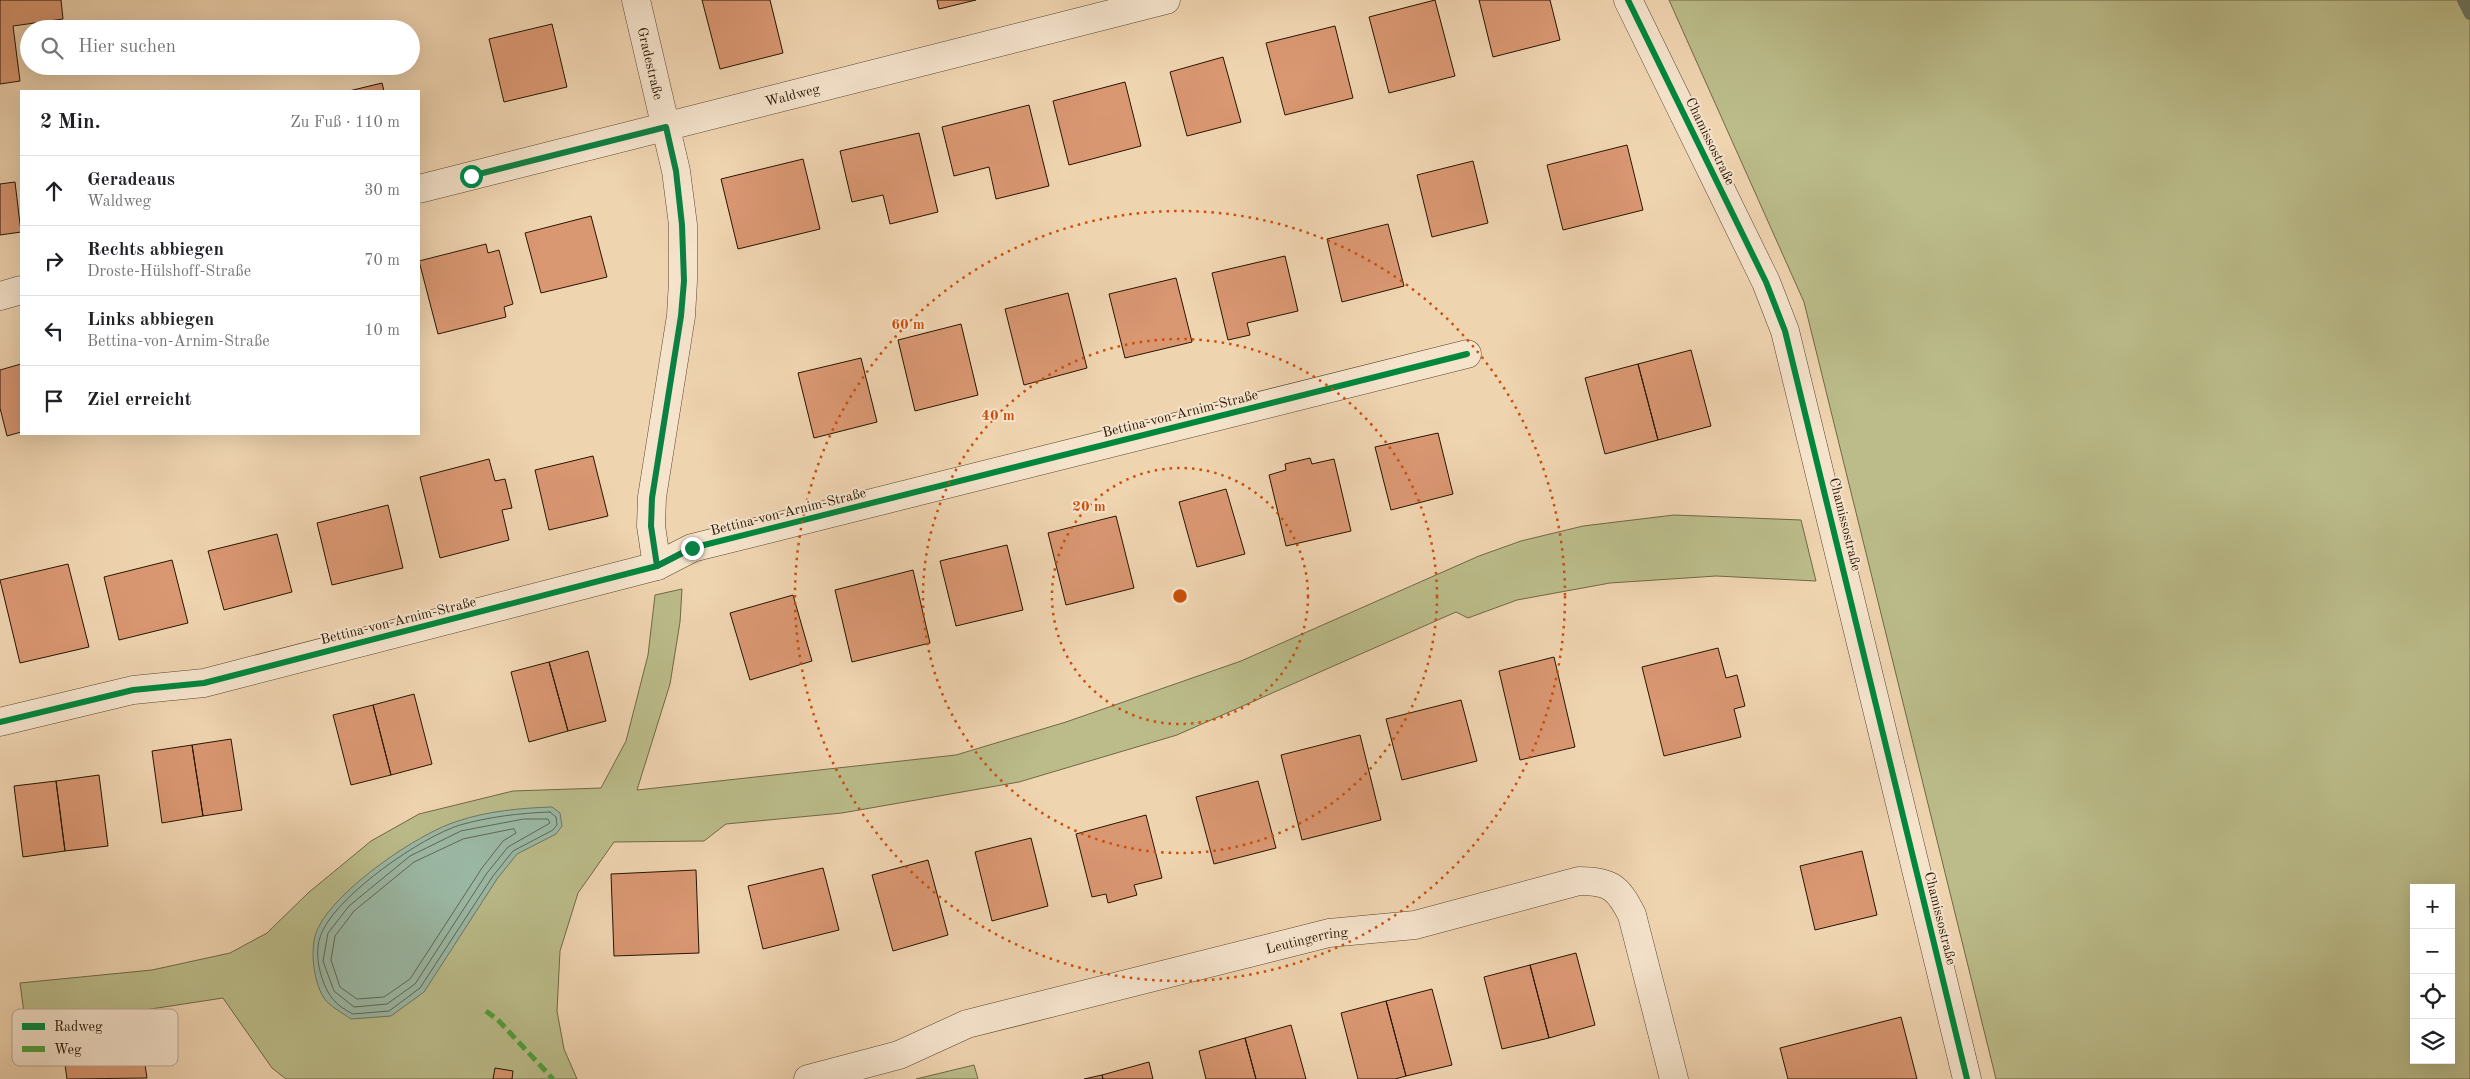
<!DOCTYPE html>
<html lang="de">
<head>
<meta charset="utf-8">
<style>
  :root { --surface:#fff; --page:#f6f6f6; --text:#202124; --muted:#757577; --line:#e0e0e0 }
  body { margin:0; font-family:"Old Standard TT",serif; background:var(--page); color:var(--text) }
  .controls { position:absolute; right:15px; bottom:15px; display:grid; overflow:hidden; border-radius:0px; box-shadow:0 5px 20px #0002 }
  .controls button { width:45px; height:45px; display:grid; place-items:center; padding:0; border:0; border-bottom:1px solid var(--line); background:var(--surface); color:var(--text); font:25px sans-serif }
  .stop { position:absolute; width:15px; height:15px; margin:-11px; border:4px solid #0b8043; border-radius:50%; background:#fff }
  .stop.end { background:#0b8043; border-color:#fff; box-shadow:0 1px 5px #0008 }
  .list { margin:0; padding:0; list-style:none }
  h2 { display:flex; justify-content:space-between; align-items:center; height:65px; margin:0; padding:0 20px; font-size:21px }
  h2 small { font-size:16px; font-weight:400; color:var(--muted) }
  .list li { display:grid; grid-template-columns:32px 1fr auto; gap:15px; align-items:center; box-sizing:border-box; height:70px; padding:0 20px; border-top:1px solid var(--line) }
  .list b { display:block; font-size:19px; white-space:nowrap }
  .list p { margin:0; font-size:16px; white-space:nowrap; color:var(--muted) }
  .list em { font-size:16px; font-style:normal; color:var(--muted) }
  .icon { flex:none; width:28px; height:28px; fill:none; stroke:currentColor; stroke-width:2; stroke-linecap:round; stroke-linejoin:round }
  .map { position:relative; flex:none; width:2470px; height:1079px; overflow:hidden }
  .search { position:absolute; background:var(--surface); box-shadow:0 5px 20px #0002; left:20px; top:20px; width:400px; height:55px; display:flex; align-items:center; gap:12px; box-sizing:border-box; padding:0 18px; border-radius:28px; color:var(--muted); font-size:19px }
  .panel { position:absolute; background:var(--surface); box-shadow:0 5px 20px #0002; left:20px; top:90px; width:400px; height:345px; border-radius:0px }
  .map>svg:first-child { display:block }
  .green { fill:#bbbc8a; stroke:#706845; fill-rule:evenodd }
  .water { fill:#9bb9a6; stroke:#6c7764 }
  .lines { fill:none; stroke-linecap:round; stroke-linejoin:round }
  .shore { stroke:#606753; stroke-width:1 }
  .stream { stroke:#6c7764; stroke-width:12 }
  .building { fill:#d99772; stroke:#261500 }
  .minor-casing { stroke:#58452c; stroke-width:29 }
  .minor { stroke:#f5e3cc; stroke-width:28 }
  .quiet { stroke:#50a03c; stroke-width:5; stroke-dasharray:10 5; stroke-linecap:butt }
  .cycleway-casing { stroke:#f5e3cc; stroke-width:9 }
  .cycleway { stroke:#00873e; stroke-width:6 }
  .route { stroke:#0b8043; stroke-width:6 }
  .ring { fill:none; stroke:#cb4f0a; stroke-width:2.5; stroke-dasharray:2.5 5 }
  .labels { text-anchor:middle; stroke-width:4; stroke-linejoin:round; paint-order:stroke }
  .street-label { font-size:14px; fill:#261500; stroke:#f5e3cc }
  .key { fill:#f5e3cc; stroke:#b7a58f; stroke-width:1 }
  .key-label { font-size:14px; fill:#261500 }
  .centre { fill:#cb4f0a; stroke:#f5e3cc; stroke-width:2.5 }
  .ring-label { font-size:15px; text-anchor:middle; font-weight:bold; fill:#cb4f0a; stroke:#f5e3cc; stroke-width:4; stroke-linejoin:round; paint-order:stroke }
</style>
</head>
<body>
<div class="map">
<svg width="2470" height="1079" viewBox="0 0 2470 1079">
  <rect width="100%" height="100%" fill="#efd4b0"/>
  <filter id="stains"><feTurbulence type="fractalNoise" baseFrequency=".004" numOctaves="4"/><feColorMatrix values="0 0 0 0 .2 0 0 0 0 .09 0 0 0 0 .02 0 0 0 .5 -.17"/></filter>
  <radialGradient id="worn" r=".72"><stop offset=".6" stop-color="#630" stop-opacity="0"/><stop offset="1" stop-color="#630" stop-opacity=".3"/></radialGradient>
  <!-- green -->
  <path class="green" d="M1669,0H2470V1079H1996L1804,302ZM2414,888H2451V1060H2414Z
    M1674,515L1801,520L1816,581L1716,576L1610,583L1517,600L1468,618L1456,612L1177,735L1019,782L842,813L726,824L704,841L614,842L578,893L560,951L557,1011L564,1049L577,1079H286L272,1068L223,998L26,1028L20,983L152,970L230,953L267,933L308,893L371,841L419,814L513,791L601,788L626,741L648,655L655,595L682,589L680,622L670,684L637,790L956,755L1066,722L1241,661L1479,556L1521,541L1583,526Z
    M974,1065L978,1079H916Z"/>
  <!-- water -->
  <path class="water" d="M552,807L560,813L562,826L556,834L517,854L497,879L424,992L391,1016L351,1019C343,1013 329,1006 324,998C313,981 309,946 318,928C336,890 418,833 458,821C488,811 521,808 552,807Z"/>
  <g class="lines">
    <!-- shore -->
    <path class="shore" d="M550,812L556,817L557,825L553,830L513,851L493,876L420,988L389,1011L353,1014C335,1005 328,996 322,978C317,963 315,945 323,930C341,893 421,837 460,825C488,817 520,813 550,812Z
      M524,819H548L550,823L508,847L487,873L415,984L387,1004L354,1007L334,991L323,961L328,933L349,906L410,856L461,831Z
      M514,829L516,833L503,841L482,868L410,979L384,997L357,999L340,987L331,960L335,936L354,911L414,862L463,839Z"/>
    <!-- stream -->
    <path class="stream" d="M2463,0L2470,14"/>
  </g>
  <!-- building -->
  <path class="building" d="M0,0H61L63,19L13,26L20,81L0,84Z
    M702,0H770L783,53L720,69Z
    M937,0H976L939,9Z
    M1435,0L1455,76L1389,93L1369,17Z
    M1479,0H1550L1560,40L1493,57Z
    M552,24L567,87L504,102L489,39Z
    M1335,26L1353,98L1285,115L1266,43Z
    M1223,57L1241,122L1187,136L1170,72Z
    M1125,82L1141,146L1069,165L1053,101Z
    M382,83L384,91H349Z
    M1029,105L1049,186L996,199L989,167L954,176L942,127Z
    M919,133L938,212L890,224L883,195L852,202L840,151Z
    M1627,145L1643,210L1563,230L1547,165Z
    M803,159L820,229L738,249L721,179Z
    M1473,161L1488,223L1432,237L1417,175Z
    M15,182L21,232L0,235V184Z
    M591,216L607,277L541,293L525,233Z
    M1388,224L1404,286L1342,302L1327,239Z
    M486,244L488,253L499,250L513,304L504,307L506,317L438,334L419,261Z
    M1285,256L1298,311L1247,323L1250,335L1228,340L1212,273Z
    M1176,278L1192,342L1125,358L1109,294Z
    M1068,293L1087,368L1024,385L1005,309Z
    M961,324L978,395L915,411L898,340Z
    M1691,350L1711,426L1658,440L1638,364Z
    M861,358L877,422L814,438L798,373Z
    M21,364V432L7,436L0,408V370Z
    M1638,364L1658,440L1605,454L1585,378Z
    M1438,433L1453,494L1391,510L1375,447Z
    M593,456L608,516L549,530L535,470Z
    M1310,458L1312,464L1334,459L1351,531L1286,546L1269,475L1286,470L1285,464Z
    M489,459L495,481L505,479L512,508L502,510L509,540L440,558L420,477Z
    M1226,489L1245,554L1197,567L1179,502Z
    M388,505L403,568L332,585L317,523Z
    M1116,516L1134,588L1066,605L1048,533Z
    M277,534L292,592L224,610L208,551Z
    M1007,545L1023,610L956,626L940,561Z
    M172,560L188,623L119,640L104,577Z
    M68,564L89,647L20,663L0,580Z
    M913,570L930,643L852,662L835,590Z
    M793,595L812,661L750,680L730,613Z
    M1718,648L1726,678L1737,675L1745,706L1734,709L1741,737L1664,756L1642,667Z
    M588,651L606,721L568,731L549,662Z
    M1554,657L1575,747L1520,760L1499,671Z
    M549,662L568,731L529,742L511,672Z
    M414,694L432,764L391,775L373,705Z
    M1461,700L1477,761L1402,780L1386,719Z
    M373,705L391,775L351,785L333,715Z
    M1360,735L1381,820L1302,840L1281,755Z
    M231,739L242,810L203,816L192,745Z
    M192,745L203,816L162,823L152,751Z
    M99,775L108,846L65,851L56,781Z
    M56,781L65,851L23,857L14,786Z
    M1258,781L1276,848L1214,864L1196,797Z
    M1146,815L1162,878L1134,885L1137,895L1108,903L1106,894L1092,897L1076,834Z
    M1031,838L1048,906L992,921L975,852Z
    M1862,851L1877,915L1815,930L1800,866Z
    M928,860L948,935L893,951L872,875Z
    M823,868L839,930L763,949L748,886Z
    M696,870L699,953L614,956L611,874Z
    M1576,953L1595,1025L1549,1038L1530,965Z
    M1530,965L1549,1038L1502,1049L1484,977Z
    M1432,989L1452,1065L1406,1076L1386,1001Z
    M1386,1001L1406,1076L1395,1079H1358L1341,1013Z
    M1901,1017L1917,1079H1788L1780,1048Z
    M1291,1025L1306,1079H1256L1245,1038Z
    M141,1038L147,1078L67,1079L63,1051Z
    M1245,1038L1256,1079H1206L1199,1051Z
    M1149,1062L1153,1079H1103L1102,1075Z
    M495,1068L513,1071L512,1079H493Z
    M1102,1075L1103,1079H1084Z"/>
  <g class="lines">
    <defs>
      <g id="minor">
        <path id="s1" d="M636,0L676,171L683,225V281L681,316L652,497L651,526L657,566"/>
        <path d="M1628,0L1766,282L1785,331L1967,1079"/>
        <path id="s2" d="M419,189L1166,0"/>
        <path d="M0,296L21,290"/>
        <path d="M0,722L133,690L204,683L657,566L692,548L1467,354"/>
        <path id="s3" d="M808,1079L899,1055L967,1024L1329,933L1415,925L1579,881C1610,881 1618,887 1632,915L1674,1079"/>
      </g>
    </defs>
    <!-- minor casing -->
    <use href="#minor" class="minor-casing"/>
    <!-- minor -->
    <use href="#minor" class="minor"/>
    <!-- quiet -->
    <path class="quiet" d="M486,1011L498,1020L553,1079"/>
    <defs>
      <path id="cycleway" d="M1628,0L1766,282L1785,331L1967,1079
        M0,722L133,690L204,683L657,566L692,548L1467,354"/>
    </defs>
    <!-- cycleway casing -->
    <use href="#cycleway" class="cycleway-casing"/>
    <!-- cycleway -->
    <use href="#cycleway" class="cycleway"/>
  </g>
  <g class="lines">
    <!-- route -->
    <path class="route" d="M471,176L666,127L676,171L682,225L684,281L681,316L652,498L651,526L657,566L692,548"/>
  </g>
  <!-- distance rings -->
  <g class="ring">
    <circle cx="1180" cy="596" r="128"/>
    <circle cx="1180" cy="596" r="257"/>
    <circle cx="1180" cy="596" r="385"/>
  </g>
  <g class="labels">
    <!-- street labels -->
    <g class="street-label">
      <text dy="5" stroke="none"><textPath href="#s1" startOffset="65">Gradestraße</textPath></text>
      <text dy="5" stroke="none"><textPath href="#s2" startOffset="385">Waldweg</textPath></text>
      <text transform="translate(1711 141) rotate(64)" y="5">Chamissostraße</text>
      <text transform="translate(1180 413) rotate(-14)" y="5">Bettina-von-Arnim-Straße</text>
      <text transform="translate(788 511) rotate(-14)" y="5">Bettina-von-Arnim-Straße</text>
      <text transform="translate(1846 524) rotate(76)" y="5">Chamissostraße</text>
      <text transform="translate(398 620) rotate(-14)" y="5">Bettina-von-Arnim-Straße</text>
      <text transform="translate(1941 918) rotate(76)" y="5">Chamissostraße</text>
      <text dy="5" stroke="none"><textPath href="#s3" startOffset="519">Leutingerring</textPath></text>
    </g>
  </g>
  <!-- legend -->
  <rect x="12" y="1009" width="166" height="57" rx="8" class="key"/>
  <rect x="22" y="1023" width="23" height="7" fill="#00873e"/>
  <rect x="22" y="1046" width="23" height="6" fill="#50a03c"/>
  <g class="key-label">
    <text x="54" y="1031">Radweg</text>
    <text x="54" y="1054">Weg</text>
  </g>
  <circle cx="1180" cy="596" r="8" class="centre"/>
  <g class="ring-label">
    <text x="908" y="329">60 m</text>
    <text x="998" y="420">40 m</text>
    <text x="1089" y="511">20 m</text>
  </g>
  <rect width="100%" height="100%" filter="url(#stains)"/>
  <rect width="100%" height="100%" fill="url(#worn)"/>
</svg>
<div class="controls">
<button>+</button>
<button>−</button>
<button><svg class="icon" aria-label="locate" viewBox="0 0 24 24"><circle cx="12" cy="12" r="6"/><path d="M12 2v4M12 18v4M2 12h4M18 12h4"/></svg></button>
<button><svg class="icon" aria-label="layers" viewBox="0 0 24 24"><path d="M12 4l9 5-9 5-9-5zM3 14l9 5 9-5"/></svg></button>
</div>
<div class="stop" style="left:471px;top:176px"></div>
<div class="stop end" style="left:692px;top:548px"></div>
<div class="search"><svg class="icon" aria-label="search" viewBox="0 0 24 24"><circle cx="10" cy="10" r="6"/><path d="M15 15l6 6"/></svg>Hier suchen</div>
<section class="panel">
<h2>2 Min.<small>Zu Fuß · 110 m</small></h2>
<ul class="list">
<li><svg class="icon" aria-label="ahead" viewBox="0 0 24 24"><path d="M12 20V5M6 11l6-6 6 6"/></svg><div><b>Geradeaus</b><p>Waldweg</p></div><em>30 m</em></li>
<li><svg class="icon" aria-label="right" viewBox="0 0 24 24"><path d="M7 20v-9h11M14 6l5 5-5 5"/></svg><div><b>Rechts abbiegen</b><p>Droste-Hülshoff-Straße</p></div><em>70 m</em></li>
<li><svg class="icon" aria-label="left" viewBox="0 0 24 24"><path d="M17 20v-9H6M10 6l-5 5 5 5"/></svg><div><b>Links abbiegen</b><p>Bettina-von-Arnim-Straße</p></div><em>10 m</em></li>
<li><svg class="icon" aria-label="arrive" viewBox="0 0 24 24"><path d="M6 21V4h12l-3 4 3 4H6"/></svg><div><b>Ziel erreicht</b></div></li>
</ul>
</section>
</div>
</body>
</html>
